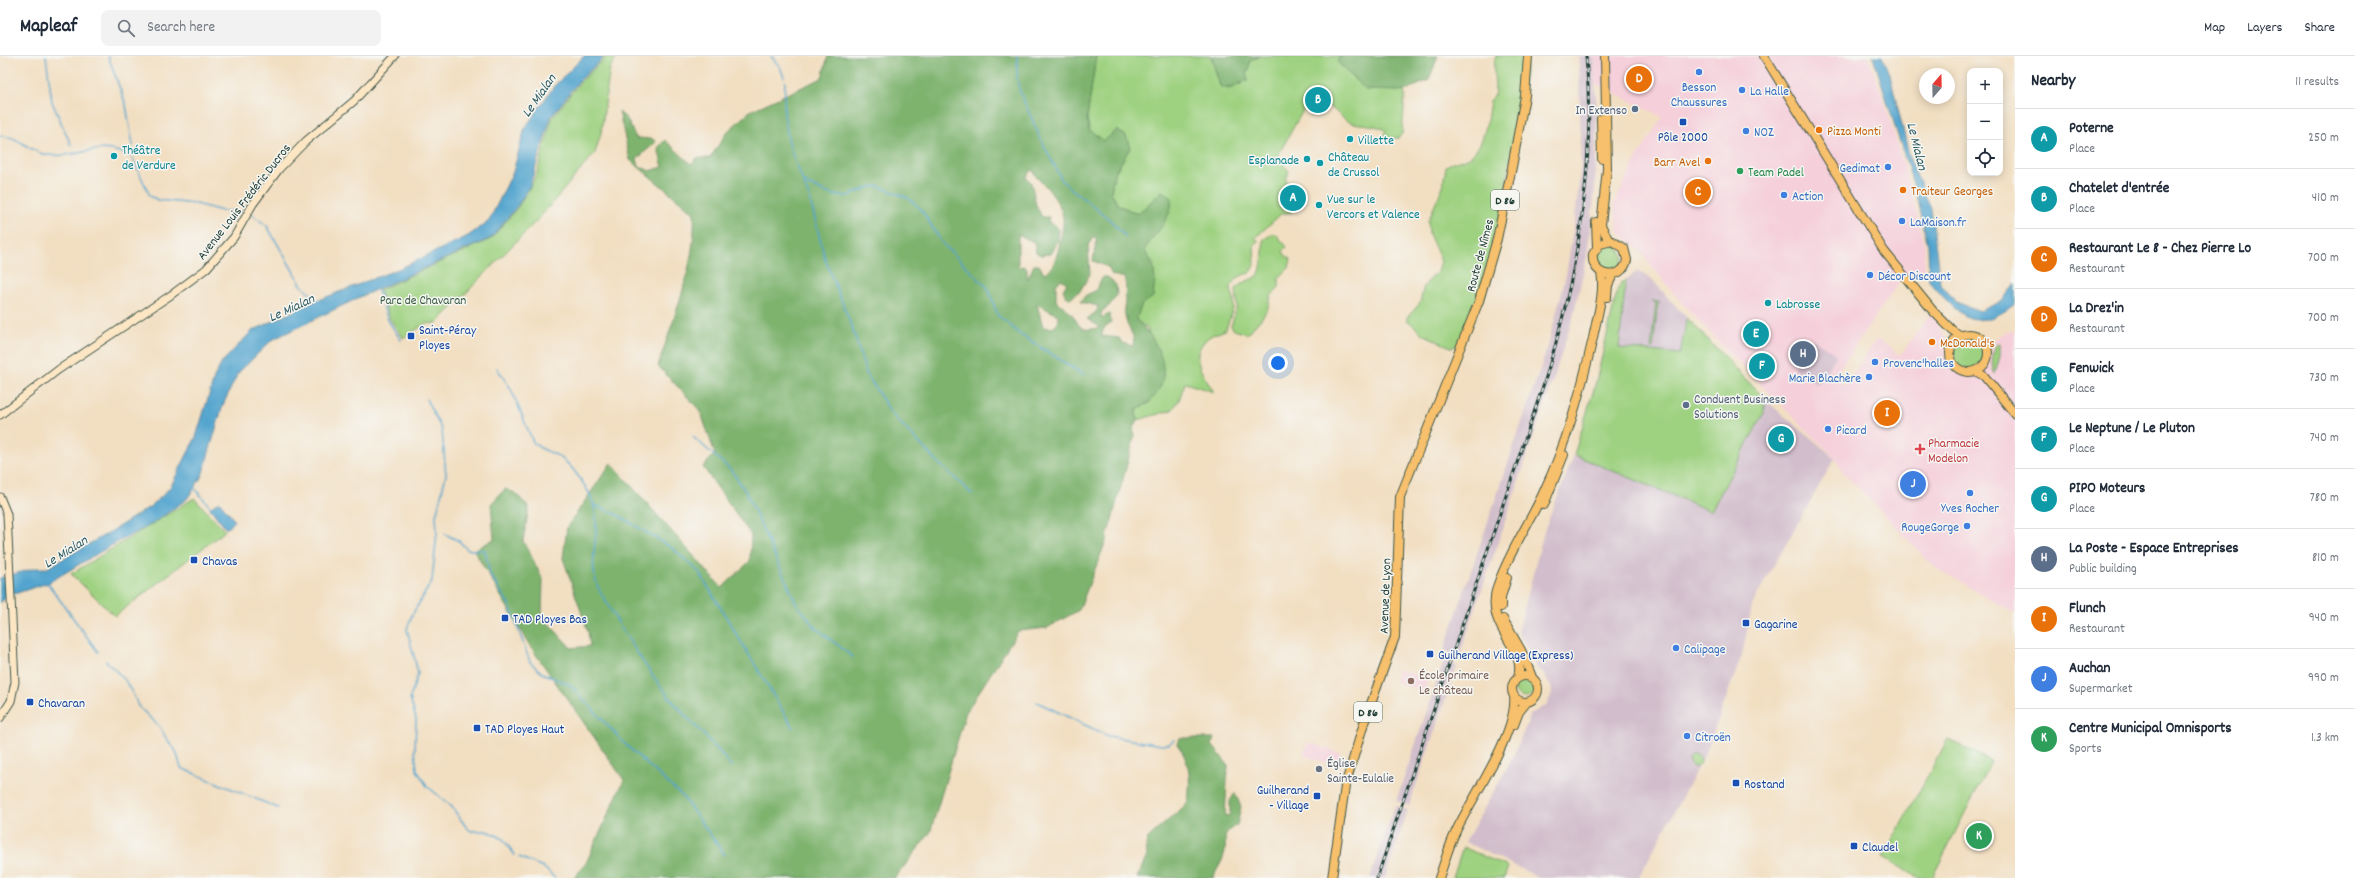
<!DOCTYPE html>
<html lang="en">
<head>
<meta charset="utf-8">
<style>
  :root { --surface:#fff; --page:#f2f2f3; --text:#1f2937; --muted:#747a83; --line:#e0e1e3; --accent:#b5179e }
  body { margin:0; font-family:Dekko,sans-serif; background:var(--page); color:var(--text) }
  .controls { position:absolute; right:12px; top:12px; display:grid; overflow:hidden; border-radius:8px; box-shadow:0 2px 10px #0003 }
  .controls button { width:36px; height:36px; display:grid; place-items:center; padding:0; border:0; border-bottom:1px solid var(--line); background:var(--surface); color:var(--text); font:20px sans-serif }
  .compass { position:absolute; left:1919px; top:12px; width:36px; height:36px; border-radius:50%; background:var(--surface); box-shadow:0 2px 10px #0003; rotate:20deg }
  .you { position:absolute; left:1278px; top:307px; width:14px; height:14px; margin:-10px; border:3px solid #fff; border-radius:50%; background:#1a73e8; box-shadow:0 0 0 6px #1a73e833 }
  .badge { display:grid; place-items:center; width:26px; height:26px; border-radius:50%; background:var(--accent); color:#fff; font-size:13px; font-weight:700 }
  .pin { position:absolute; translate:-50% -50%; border:2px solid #fff; box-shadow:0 1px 4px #0006 }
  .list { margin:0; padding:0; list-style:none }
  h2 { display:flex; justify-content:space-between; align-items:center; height:52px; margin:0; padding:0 16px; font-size:17px }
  h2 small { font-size:13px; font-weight:400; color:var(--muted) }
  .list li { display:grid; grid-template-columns:26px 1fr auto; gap:12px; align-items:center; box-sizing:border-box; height:60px; padding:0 16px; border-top:1px solid var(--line) }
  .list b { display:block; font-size:15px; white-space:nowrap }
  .list p { margin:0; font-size:13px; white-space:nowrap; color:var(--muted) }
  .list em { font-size:13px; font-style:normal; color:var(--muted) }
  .icon { flex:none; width:22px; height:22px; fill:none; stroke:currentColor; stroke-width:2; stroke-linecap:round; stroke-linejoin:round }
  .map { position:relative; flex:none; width:2015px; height:822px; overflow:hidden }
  header { display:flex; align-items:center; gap:24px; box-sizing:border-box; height:56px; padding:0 20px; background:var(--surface); border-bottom:1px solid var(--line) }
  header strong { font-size:19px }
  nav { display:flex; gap:22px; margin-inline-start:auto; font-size:14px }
  .search { width:280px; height:36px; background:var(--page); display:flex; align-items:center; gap:10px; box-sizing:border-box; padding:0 14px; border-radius:8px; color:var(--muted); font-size:15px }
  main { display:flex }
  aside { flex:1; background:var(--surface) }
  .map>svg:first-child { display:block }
  .built { fill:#f5cfda }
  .industrial { fill:#d1bdcb }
  .green { fill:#9ed180; stroke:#5e875a }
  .forest { fill:#7eb36e; stroke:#4e7851; fill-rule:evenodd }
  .water { fill:#53a4ce; stroke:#397081 }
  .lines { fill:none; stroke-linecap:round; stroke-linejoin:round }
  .stream { stroke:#53a4ce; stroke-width:1.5 }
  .secondary-casing { stroke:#3f5549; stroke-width:9 }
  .primary-casing { stroke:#3f5549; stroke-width:10 }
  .secondary { stroke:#fce6c4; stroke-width:7 }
  .primary { stroke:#f7c06c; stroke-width:8 }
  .rail-casing { stroke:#1f3d34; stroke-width:3 }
  .rail { stroke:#f6f6f2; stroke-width:1.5; stroke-dasharray:4.5; stroke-linecap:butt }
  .shop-dot { fill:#3f7fe0; stroke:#f6f6f2; stroke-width:1.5 }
  .service-dot { fill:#5c6f8a; stroke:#f6f6f2; stroke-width:1.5 }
  .transit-dot { fill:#1a4fb4; stroke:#f6f6f2; stroke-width:1.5 }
  .food-dot { fill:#e8710a; stroke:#f6f6f2; stroke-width:1.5 }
  .culture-dot { fill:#0f9aa8; stroke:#f6f6f2; stroke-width:1.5 }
  .leisure-dot { fill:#2e9e5b; stroke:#f6f6f2; stroke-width:1.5 }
  .health-dot { fill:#e0444e; stroke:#f6f6f2; stroke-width:1.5 }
  .education-dot { fill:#8d6e63; stroke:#f6f6f2; stroke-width:1.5 }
  .worship-dot { fill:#6b7280; stroke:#f6f6f2; stroke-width:1.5 }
  .labels { text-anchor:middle; stroke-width:3; stroke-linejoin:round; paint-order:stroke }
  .shield { fill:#f6f6f2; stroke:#60746d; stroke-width:1 }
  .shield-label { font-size:12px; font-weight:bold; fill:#1f3d34 }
  .shop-label { font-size:13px; fill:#366cbe; stroke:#f6f6f2; text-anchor:start }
  .service-label { font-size:13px; fill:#4e5e75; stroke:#f6f6f2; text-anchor:end }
  .food-label { font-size:13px; fill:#c56008; stroke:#f6f6f2; text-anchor:start }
  .transit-label { font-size:13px; fill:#164399; stroke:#f6f6f2; text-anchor:start }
  .culture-label { font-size:13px; fill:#0d838f; stroke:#f6f6f2; text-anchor:start }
  .leisure-label { font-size:13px; fill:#27864d; stroke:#f6f6f2; text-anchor:start }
  .street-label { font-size:13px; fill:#1f3d34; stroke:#f6f6f2 }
  .park-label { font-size:13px; fill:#385b43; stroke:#f6f6f2 }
  .health-label { font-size:13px; fill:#be3a42; stroke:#f6f6f2; text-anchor:start }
  .education-label { font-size:13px; fill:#785e54; stroke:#f6f6f2; text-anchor:start }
  .worship-label { font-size:13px; fill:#5b616d; stroke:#f6f6f2; text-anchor:start }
  .water-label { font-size:14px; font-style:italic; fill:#2f5c62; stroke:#f6f6f2 }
</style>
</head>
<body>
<header>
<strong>Mapleaf</strong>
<div class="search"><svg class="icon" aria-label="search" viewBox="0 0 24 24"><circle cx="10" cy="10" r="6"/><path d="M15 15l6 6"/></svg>Search here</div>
<nav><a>Map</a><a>Layers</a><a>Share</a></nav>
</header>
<main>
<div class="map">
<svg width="2015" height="822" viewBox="0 0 2015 822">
  <rect width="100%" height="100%" fill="#f6f6f2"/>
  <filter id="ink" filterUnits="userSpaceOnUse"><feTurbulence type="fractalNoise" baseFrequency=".025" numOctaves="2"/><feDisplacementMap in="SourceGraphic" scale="8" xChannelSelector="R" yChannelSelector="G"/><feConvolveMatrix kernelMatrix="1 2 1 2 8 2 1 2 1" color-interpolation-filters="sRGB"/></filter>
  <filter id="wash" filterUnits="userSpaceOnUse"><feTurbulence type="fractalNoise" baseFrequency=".012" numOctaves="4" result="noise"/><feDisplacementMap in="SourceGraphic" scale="16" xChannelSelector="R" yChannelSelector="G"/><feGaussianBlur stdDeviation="0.9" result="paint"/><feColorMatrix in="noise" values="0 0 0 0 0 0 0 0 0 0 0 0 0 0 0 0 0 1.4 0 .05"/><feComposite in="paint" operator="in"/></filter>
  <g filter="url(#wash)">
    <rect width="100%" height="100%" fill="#f2dfc2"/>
    <!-- built -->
    <path class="built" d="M1593,0H1868L1883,41L1907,121L1925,188L1924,217L1902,222L1833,322L1845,329L1877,283L1900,299L1931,258L1948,285L1947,298L1950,308L1955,315L1965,319H1973L1983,315L1988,308L1992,289L1995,283L2005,276L2015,275V557L1934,511L1927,504L1843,416L1835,402L1720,288L1675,239L1637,192L1618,175L1614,148L1633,109L1662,61L1595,27Z
      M1398,613L1428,624L1424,636L1394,625Z
      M1308,686L1340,697L1339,699L1343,701L1339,711L1303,699Z"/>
    <!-- industrial -->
    <path class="industrial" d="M1579,0H1593L1597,54L1595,132L1587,200L1573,261L1553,324L1459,601L1444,594L1548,290L1566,219L1575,163L1581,108Z
      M1638,216L1650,221L1669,243L1770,348L1835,402L1753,546L1742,599L1707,694L1639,821L1641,822H1540L1465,786L1512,703L1531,658L1546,649L1552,638L1551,631L1544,617L1536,612L1531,598L1518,577L1544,475L1574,399L1590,347L1617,236L1621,227L1635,217Z
      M1813,283L1837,299L1817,328L1793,312Z
      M1444,605L1457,610L1409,750L1396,745Z
      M1395,749L1408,754L1385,822H1370Z"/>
    <!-- green -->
    <path class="green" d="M607,0H617L610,12L601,77L595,97L541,160L437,267L425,268L403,282L390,263L379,234L491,183L518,151L530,131L537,117L552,62L579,27Z
      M1096,0H1211L1220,30L1228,33L1243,27L1247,20L1246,16L1250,4L1259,0H1341L1337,6L1366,34L1404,35L1405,40L1402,78L1398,82H1389L1388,86L1384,85L1383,80L1386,75C1377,68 1364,69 1353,67C1335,62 1334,42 1306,49L1277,101L1289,115L1286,124C1296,137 1290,142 1292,156L1281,158L1255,182L1259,185L1254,189L1255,209L1250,217C1242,218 1232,224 1231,232C1231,236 1234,241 1234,245C1234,255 1229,264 1226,273C1221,277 1214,277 1209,281C1187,299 1202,317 1214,336L1185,327L1179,344L1172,354L1138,364L1136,358L1137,352L1150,347L1148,273L1136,264L1154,209L1144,194L1152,182L1138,158L1118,149L1111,137L1114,118L1130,92L1126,80L1117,75L1104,85L1089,74L1087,62Z
      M1496,0H1528L1497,183L1464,285L1452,292L1423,278L1406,263L1420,247L1424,230L1438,215L1441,205L1429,178L1428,165L1443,130L1446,110C1452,106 1468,103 1471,100C1486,86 1487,63 1490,45C1491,43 1493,42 1494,40C1497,30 1491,14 1496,0Z
      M1272,178H1276L1287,191L1283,195L1285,199L1291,203L1289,212L1279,222V231L1271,240L1268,252L1261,263L1247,278L1234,274L1231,270L1237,250L1236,233C1242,225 1251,225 1258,219C1262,216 1264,191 1263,184Z
      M1597 202a13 13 0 1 1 26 0a13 13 0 1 1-26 0Z
      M1626,224L1619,292L1680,298L1687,262L1764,342V357L1711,455L1574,399L1596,326L1617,236L1621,227Z
      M1654,245L1661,247L1658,246L1653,292H1651L1656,247L1652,246Z
      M1954 298a15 15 0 1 1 30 0a15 15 0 1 1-30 0Z
      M2000,287V300L1995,318C1990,310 1993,299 1995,290Z
      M194,442L225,475L115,560L71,518Z
      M1515 632a10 10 0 1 1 20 0a10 10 0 1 1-20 0Z
      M1948,683L1991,705L1932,822H1919L1883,801Z
      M1689 705a6 6 0 1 1 12 0a6 6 0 1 1-12 0Z
      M1463,791L1508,811L1504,822H1453Z"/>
    <!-- forest -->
    <path class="forest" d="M828,0H1096L1087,62L1089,74L1104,85L1117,74L1126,80L1130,92L1114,118L1111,137L1118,149L1138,158L1162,135C1164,136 1168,139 1170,141C1178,155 1152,182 1144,194C1156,213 1156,218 1153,241L1142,248L1136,264C1165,289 1179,334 1137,353L1136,358L1138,364L1133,373L1135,379L1106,485L1079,554L1047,572L1018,575L966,656L930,777L895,822H574L586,807L624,724L530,590L474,494L494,483L491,448L505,433L515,437L529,451L523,485L543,523L542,560L571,592L590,590L588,576L563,502L567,471L611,407L722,532L750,505L751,479L703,411L715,398L700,354L658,310C673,263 697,206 694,157L630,104L619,56L627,63L636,82L653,83L656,86L637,103L639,110L650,115L663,111L658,92L665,84L691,108L697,102H710L727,76L750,55L822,22ZM1032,113C1038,126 1042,125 1049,134C1069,162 1064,164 1058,195C1055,205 1054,212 1044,217L1039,209H1034L1027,224V213L1023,210L1018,211V179L1034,186L1036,196L1040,199L1050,198L1058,185L1059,174L1055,169L1048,166L1049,161H1042L1036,149L1031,126L1026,121ZM1094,180L1097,184L1093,205L1108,211L1112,219L1125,222C1128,236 1122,250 1126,264C1128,274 1136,279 1133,290L1125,288L1119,282L1101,280L1104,272L1111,266L1110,258L1100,262L1102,255L1109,250L1117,239L1116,229L1108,221H1103L1095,235L1086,239L1080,246L1098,250L1097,255L1087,263L1100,271C1076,279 1080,265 1069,255C1066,251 1060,249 1056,245V229L1061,223L1067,227L1063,234L1066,240L1071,243L1076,237L1080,235L1090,218L1088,189ZM1037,248L1058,259L1059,265L1052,272L1043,271Z
      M1211,0H1259V1L1250,4L1249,14L1246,16L1248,24C1236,27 1237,36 1220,30Z
      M1341,0H1438L1429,24L1404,35L1366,34L1337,6Z
      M1179,682H1214L1212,689L1228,709L1225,760L1230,759V745L1235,737L1241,751L1237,769C1218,779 1229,784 1224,799C1222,807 1216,814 1213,822H1137L1147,800L1146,789L1148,782L1188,747C1190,723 1192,708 1177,688Z"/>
    <!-- water -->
    <path class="water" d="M584,0H605L578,26L551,61L530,129L518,149L491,182L360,241L272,284L238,317L223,349L202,420L187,443L152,468L112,489L48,527L8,540L0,547V522L35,512H47L110,476L151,450L163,439L171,430L196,381L215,319L223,305L252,275L311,247L403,211L468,180L489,165L513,116L525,72L554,30Z
      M1873,0H1882L1891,23L1911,107L1931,152L1940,227L1956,246L1980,255L2002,245L2015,227V248C1973,280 1959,258 1929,225L1928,190L1918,144Z
      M219,445L235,465L226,473L210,452Z"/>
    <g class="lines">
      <!-- stream -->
      <path class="stream" d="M46,0L52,46L71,89
        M108,0L126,49L133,90
        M771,0L780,11L784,21
        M1017,0V22L1020,36L1042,86L1063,126L1110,164L1126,181
        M785,25L784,58L790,92L810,143L825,203L853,274L866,317L891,357L936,405L972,438
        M0,80C19,79 30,97 48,99C81,103 98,83 132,101L150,140L158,144L196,148L222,155L246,156
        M130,100L132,95
        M804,126L824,136L839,140H848L870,131L878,130L908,142L921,153L942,187L988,232L998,260L1008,267L1018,277L1084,319
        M250,157L267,170L302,230L318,245
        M377,232L388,264L401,284
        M497,312L511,333L533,386C540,394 547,394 556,399C568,405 577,418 585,430C610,468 582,503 600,535C621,573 643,609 670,642C689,666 713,685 731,710
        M426,343L442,374L446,419L436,460L437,476L432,525L412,559L407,573L418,617L410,642L416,663L415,694L417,714L427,730L451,750L467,772L471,775H486L494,778L503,783L515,799
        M693,381L731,414L746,436L796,547L816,572L853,601
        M193,430L211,452
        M594,449L616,458L672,492L699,516L793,672
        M445,478L459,485L468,494H485L490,519L510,550L530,606L542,617L570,629L626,689L682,740L725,799
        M46,525L98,596
        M106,605L125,624L135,642L138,650L159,670L166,682L176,695L181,712L278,752
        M1037,646L1108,680L1161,689L1169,688L1174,684
        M519,801L543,811L555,822"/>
    </g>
  </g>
  <g filter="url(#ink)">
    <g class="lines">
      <defs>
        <path id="secondary" d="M0,359L58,314L171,239L206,213L234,181L253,148L279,113L306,85L354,45L395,0
          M0,441L7,458L15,626L11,645L0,662"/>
        <path id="primary" d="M1605,0L1607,113L1601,169L1608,183L1624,192L1627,204C1622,227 1590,221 1593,198L1600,188L1612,185
          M1764,0L1884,195L1933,255L1953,275L1962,280
          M1601,63L1602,103
          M1596,166L1597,191
          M1607,241L1608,229L1613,219
          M1950 297a19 19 0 1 1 38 0a19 19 0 1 1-38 0Z
          M1975,315L1984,320L2015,358
          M1544,449L1564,399
          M1501,551V541L1507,522
          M1503,563L1521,594L1532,621
          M1512 633a13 13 0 1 1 26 0a13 13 0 1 1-26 0Z
          M1518,621C1527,590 1484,573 1497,531C1508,497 1530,467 1544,435C1567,387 1581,334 1593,282C1597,260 1605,238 1601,216
          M1514,669L1519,656L1527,646
          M1332,822L1345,730L1364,667L1395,581L1400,441L1479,245L1497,183L1512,111L1525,40L1528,0
          M1439,822C1445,805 1449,789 1457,773C1473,740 1518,676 1514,640"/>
      </defs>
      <!-- secondary casing -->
      <use href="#secondary" class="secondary-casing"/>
      <!-- primary casing -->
      <use href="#primary" class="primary-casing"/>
      <!-- secondary -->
      <use href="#secondary" class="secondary"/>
      <!-- primary -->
      <use href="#primary" class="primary"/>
      <defs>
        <path id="rail" d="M1377,822L1546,321C1578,217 1596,109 1586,0"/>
      </defs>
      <!-- rail casing -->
      <use href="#rail" class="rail-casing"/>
      <!-- rail -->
      <use href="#rail" class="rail"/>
    </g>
  </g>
  <!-- markers -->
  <g class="shop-dot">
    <circle cx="1699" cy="16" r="4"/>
    <circle cx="1742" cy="34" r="4"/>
    <circle cx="1746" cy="75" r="4"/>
    <circle cx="1888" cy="111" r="4"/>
    <circle cx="1784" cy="139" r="4"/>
    <circle cx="1902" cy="165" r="4"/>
    <circle cx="1870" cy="219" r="4"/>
    <circle cx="1875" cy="306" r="4"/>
    <circle cx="1869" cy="321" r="4"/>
    <circle cx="1828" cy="373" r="4"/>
    <circle cx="1970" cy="437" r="4"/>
    <circle cx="1967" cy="470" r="4"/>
    <circle cx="1676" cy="592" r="4"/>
    <circle cx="1687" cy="680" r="4"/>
  </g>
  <g class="service-dot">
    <circle cx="1635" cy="53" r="4"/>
    <circle cx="1686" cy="349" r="4"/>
  </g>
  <g class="transit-dot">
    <rect x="1679" y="62" width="8" height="8" rx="2"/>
    <rect x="407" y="276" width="8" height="8" rx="2"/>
    <rect x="190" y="500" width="8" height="8" rx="2"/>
    <rect x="501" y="558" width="8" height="8" rx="2"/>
    <rect x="1742" y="563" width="8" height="8" rx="2"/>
    <rect x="1426" y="594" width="8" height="8" rx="2"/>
    <rect x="26" y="642" width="8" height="8" rx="2"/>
    <rect x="473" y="668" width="8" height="8" rx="2"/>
    <rect x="1732" y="723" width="8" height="8" rx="2"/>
    <rect x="1313" y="736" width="8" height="8" rx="2"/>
    <rect x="1850" y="786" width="8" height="8" rx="2"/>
  </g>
  <g class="food-dot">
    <circle cx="1819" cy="74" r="4"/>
    <circle cx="1708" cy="105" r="4"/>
    <circle cx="1903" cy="134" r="4"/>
    <circle cx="1932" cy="286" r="4"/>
  </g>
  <g class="culture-dot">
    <circle cx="1350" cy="83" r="4"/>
    <circle cx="114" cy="100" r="4"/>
    <circle cx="1307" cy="103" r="4"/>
    <circle cx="1320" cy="107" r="4"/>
    <circle cx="1319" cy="149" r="4"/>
    <circle cx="1768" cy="247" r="4"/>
  </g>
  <circle class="leisure-dot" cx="1740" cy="115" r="4"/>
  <path class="health-dot" d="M1918 387h4v4h4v4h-4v4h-4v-4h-4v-4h4z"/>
  <circle class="education-dot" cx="1411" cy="625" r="4"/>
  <circle class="worship-dot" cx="1319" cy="713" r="4"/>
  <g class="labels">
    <!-- shield labels -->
    <g class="shield">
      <rect x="1491" y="134" width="28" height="20" rx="3"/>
      <rect x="1354" y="646" width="28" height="20" rx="3"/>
    </g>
    <g class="shield-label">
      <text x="1505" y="148">D 86</text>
      <text x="1368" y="660">D 86</text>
    </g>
    <!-- shop labels -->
    <g class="shop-label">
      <text x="1699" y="35" text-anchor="middle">Besson<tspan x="1699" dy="15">Chaussures</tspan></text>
      <text x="1750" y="39">La Halle</text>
      <text x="1754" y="80">NOZ</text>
      <text x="1880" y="116" text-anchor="end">Gedimat</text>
      <text x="1792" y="144">Action</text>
      <text x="1910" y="170">LaMaison.fr</text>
      <text x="1878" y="224">Décor Discount</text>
      <text x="1883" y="311">Provenc'halles</text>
      <text x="1861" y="326" text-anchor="end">Marie Blachère</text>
      <text x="1836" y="378">Picard</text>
      <text x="1970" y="456" text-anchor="middle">Yves Rocher</text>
      <text x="1959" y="475" text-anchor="end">RougeGorge</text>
      <text x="1684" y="597">Calipage</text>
      <text x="1695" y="685">Citroën</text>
    </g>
    <!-- service labels -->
    <g class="service-label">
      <text x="1627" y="58">In Extenso</text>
      <text x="1694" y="347" text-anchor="start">Conduent Business<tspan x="1694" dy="15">Solutions</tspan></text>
    </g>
    <!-- food labels -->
    <g class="food-label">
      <text x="1827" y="79">Pizza Monti</text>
      <text x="1700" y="110" text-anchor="end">Barr Avel</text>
      <text x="1911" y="139">Traiteur Georges</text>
      <text x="1940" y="291">McDonald's</text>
    </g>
    <!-- transit labels -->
    <g class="transit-label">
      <text x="1683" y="85" text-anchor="middle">Pôle 2000</text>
      <text x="419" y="278">Saint-Péray<tspan x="419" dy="15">Ployes</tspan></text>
      <text x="202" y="509">Chavas</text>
      <text x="513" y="567">TAD Ployes Bas</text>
      <text x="1754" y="572">Gagarine</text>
      <text x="1438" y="603">Guilherand Village (Express)</text>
      <text x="38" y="651">Chavaran</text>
      <text x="485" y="677">TAD Ployes Haut</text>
      <text x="1744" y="732">Rostand</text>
      <text x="1309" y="738" text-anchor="end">Guilherand<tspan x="1309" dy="15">- Village</tspan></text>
      <text x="1862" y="795">Claudel</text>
    </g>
    <!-- culture labels -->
    <g class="culture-label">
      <text x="1358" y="88">Villette</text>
      <text x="122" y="98">Théâtre<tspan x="122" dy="15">de Verdure</tspan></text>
      <text x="1328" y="105">Château<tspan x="1328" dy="15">de Crussol</tspan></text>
      <text x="1299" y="108" text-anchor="end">Esplanade</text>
      <text x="1327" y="147">Vue sur le<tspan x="1327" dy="15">Vercors et Valence</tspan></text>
      <text x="1776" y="252">Labrosse</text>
    </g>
    <!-- leisure labels -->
    <g class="leisure-label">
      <text x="1748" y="120">Team Padel</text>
    </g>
    <!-- street labels -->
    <g class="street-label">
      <text transform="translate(243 145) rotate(-52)" y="5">Avenue Louis Frédéric Ducros</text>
      <text transform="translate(1479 199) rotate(-75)" y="5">Route de Nîmes</text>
      <text transform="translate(1384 540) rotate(-88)" y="5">Avenue de Lyon</text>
    </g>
    <!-- park labels -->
    <g class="park-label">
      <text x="423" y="248">Parc de Chavaran</text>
    </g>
    <!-- health labels -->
    <g class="health-label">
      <text x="1928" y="391">Pharmacie<tspan x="1928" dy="15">Modelon</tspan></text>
    </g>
    <!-- education labels -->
    <g class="education-label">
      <text x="1419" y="623">École primaire<tspan x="1419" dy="15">Le château</tspan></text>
    </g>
    <!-- worship labels -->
    <g class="worship-label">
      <text x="1327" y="711">Église<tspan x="1327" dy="15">Sainte-Eulalie</tspan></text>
    </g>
    <!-- water labels -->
    <g class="water-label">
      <text transform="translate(538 39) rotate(-55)" y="5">Le Mialan</text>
      <text transform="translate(1918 90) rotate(76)" y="5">Le Mialan</text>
      <text transform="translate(291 251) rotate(-25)" y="5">Le Mialan</text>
      <text transform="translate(65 495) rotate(-32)" y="5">Le Mialan</text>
    </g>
  </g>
</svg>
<div class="controls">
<button>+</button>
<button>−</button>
<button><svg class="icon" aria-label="locate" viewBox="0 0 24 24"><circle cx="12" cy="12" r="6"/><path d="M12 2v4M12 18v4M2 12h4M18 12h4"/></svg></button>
</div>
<svg class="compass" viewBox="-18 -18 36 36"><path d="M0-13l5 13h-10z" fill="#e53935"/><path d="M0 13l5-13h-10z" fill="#747a83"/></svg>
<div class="you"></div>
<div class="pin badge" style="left:1293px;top:142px;background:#0f9aa8">A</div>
<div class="pin badge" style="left:1318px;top:44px;background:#0f9aa8">B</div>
<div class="pin badge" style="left:1698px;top:136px;background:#e8710a">C</div>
<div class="pin badge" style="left:1639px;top:23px;background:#e8710a">D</div>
<div class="pin badge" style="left:1756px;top:278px;background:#0f9aa8">E</div>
<div class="pin badge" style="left:1762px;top:310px;background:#0f9aa8">F</div>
<div class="pin badge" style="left:1781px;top:383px;background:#0f9aa8">G</div>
<div class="pin badge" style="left:1803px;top:298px;background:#5c6f8a">H</div>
<div class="pin badge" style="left:1887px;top:357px;background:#e8710a">I</div>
<div class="pin badge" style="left:1913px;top:428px;background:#3f7fe0">J</div>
<div class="pin badge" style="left:1979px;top:780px;background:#2e9e5b">K</div>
</div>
<aside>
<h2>Nearby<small>11 results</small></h2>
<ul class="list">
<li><span class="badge" style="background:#0f9aa8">A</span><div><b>Poterne</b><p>Place</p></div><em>250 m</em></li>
<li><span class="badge" style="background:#0f9aa8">B</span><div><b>Chatelet d'entrée</b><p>Place</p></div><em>410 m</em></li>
<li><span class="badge" style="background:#e8710a">C</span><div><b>Restaurant Le 8 - Chez Pierre Lo</b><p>Restaurant</p></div><em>700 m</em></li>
<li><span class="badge" style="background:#e8710a">D</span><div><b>La Drez'in</b><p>Restaurant</p></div><em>700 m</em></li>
<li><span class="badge" style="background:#0f9aa8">E</span><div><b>Fenwick</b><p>Place</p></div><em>730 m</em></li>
<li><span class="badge" style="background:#0f9aa8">F</span><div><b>Le Neptune / Le Pluton</b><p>Place</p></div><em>740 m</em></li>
<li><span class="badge" style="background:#0f9aa8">G</span><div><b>PIPO Moteurs</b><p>Place</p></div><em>780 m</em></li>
<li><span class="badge" style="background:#5c6f8a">H</span><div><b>La Poste - Espace Entreprises</b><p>Public building</p></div><em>810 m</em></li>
<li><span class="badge" style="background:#e8710a">I</span><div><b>Flunch</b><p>Restaurant</p></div><em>940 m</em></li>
<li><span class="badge" style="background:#3f7fe0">J</span><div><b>Auchan</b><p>Supermarket</p></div><em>990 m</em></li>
<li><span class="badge" style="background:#2e9e5b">K</span><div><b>Centre Municipal Omnisports</b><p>Sports</p></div><em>1.3 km</em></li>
</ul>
</aside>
</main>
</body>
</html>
